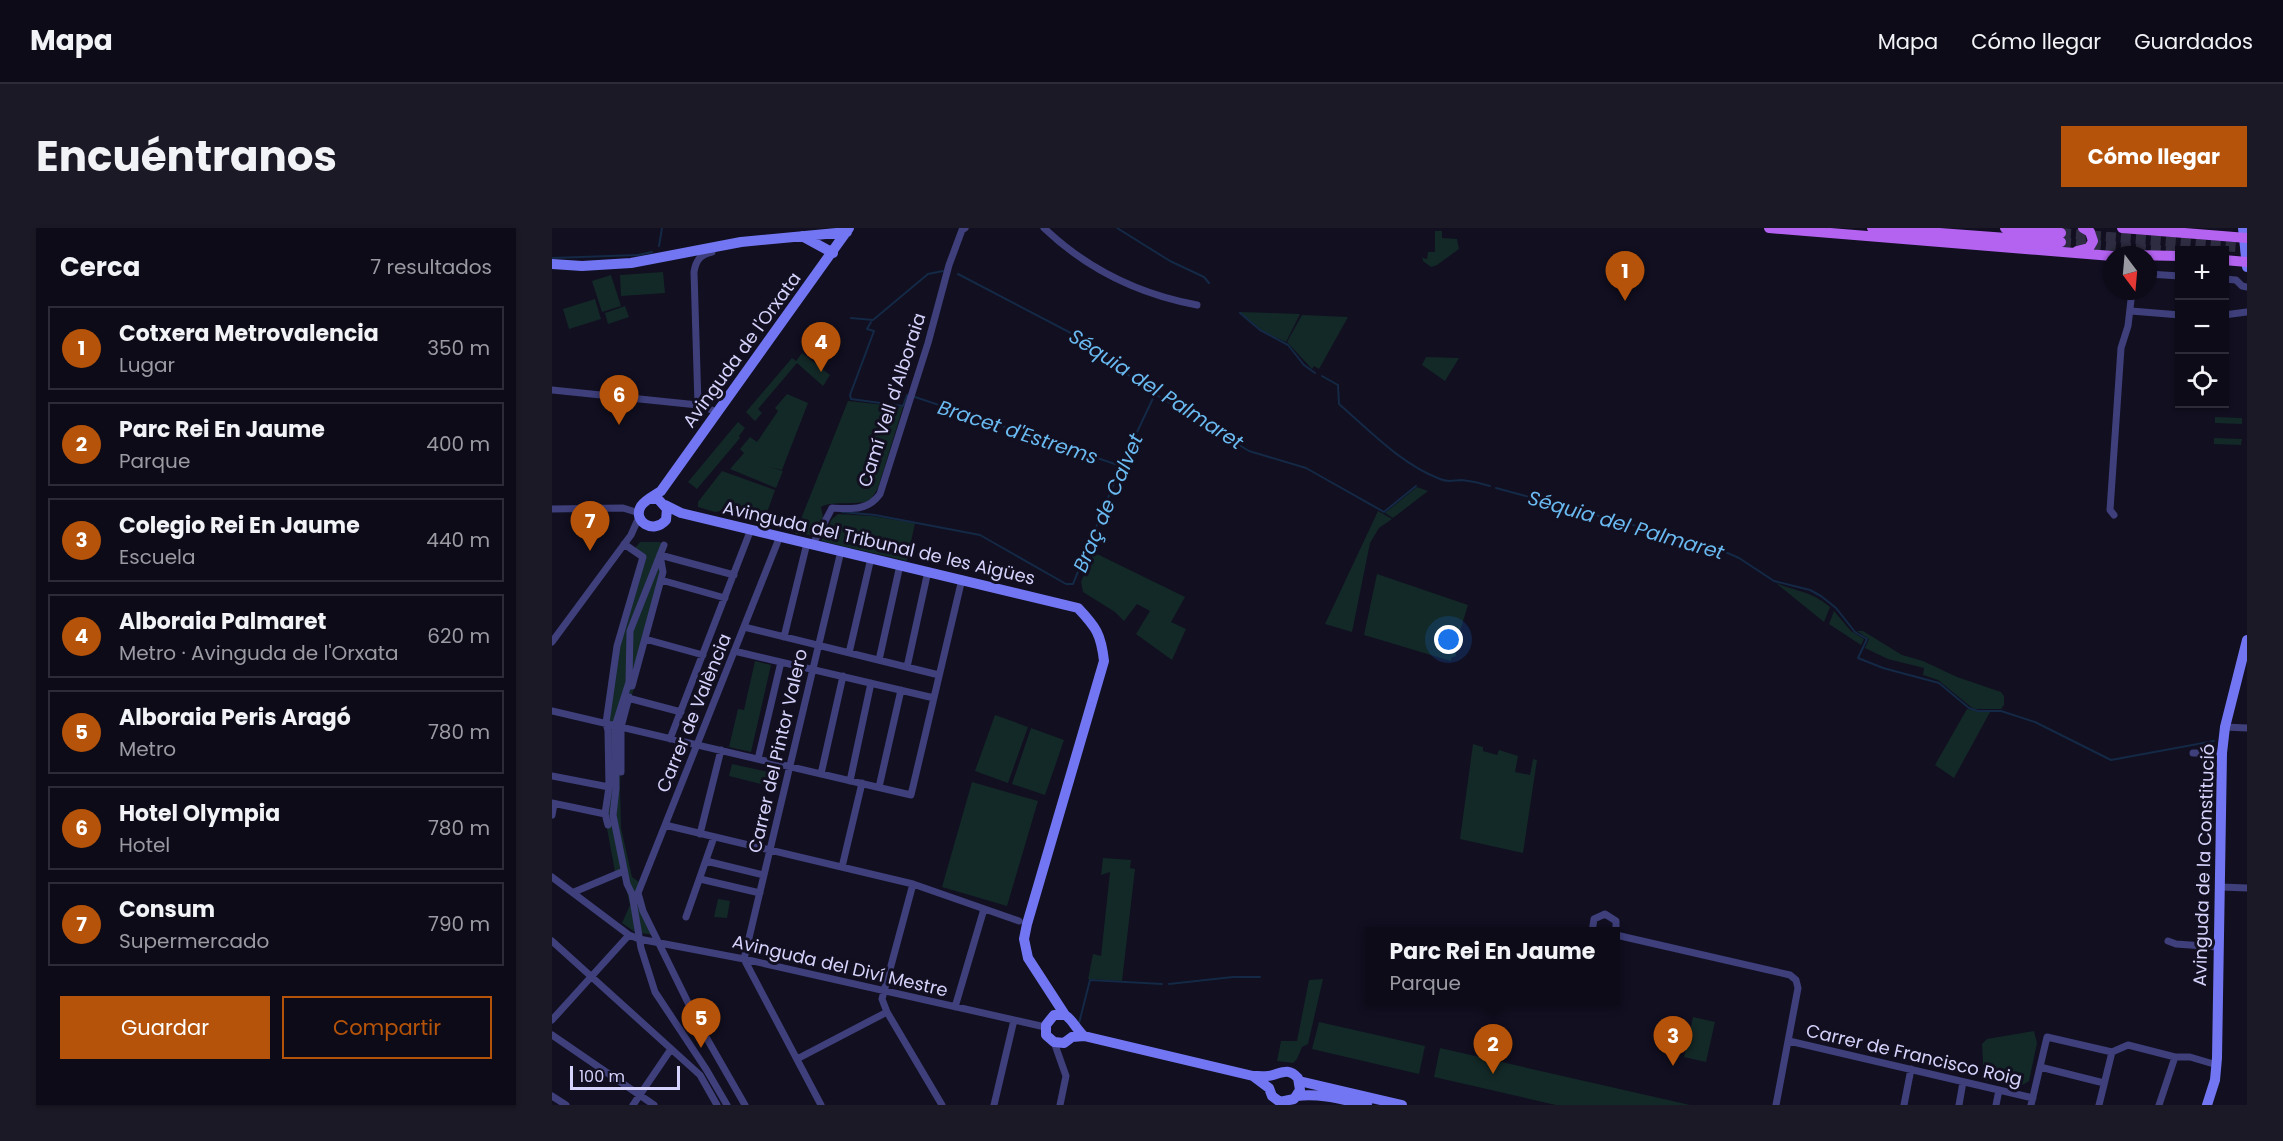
<!DOCTYPE html>
<html lang="es">
<head>
<meta charset="utf-8">
<style>
  :root { --surface:#0d0b18; --page:#1b1925; --text:#f1f3f6; --muted:#9a9ba2; --line:#2d2b37; --accent:#b45309 }
  body { margin:0; font-family:Poppins,sans-serif; background:var(--page); color:var(--text) }
  .controls { position:absolute; right:18px; top:18px; display:grid; overflow:hidden; border-radius:0px; box-shadow:0 2px 4px #0004 }
  .controls button { width:54px; height:54px; display:grid; place-items:center; padding:0; border:0; border-bottom:2px solid var(--line); background:var(--surface); color:var(--text); font:30px sans-serif }
  .compass { position:absolute; left:1551px; top:18px; width:54px; height:54px; border-radius:50%; background:var(--surface); box-shadow:0 2px 4px #0004; rotate:164deg }
  .scale { position:absolute; left:18px; bottom:15px; width:110px; box-sizing:border-box; padding-left:6px; border:3px solid #d5d2fb; border-top:0; font-size:16px; line-height:21px; white-space:nowrap; color:#d5d2fb; -webkit-text-stroke:4px #110f20; paint-order:stroke }
  .you { position:absolute; left:897px; top:412px; width:21px; height:21px; margin:-15px; border:4px solid #fff; border-radius:50%; background:#1a73e8; box-shadow:0 0 0 9px #1a73e833 }
  .badge { display:grid; place-items:center; width:39px; height:39px; border-radius:50%; background:var(--accent); color:#fff; font-size:20px; font-weight:700 }
  .pin { position:absolute; translate:-50% -50px; filter:drop-shadow(0 2px 3px #0008) }
  .pin::after { content:''; position:absolute; top:32px; width:21px; height:18px; background:inherit; clip-path:polygon(0 0,100% 0,50% 100%) }
  .popup { position:absolute; left:813px; top:699px; width:255px; height:78px; box-sizing:border-box; display:grid; place-content:center; border-radius:0px; background:var(--surface); filter:drop-shadow(0 2px 4px #0005); font-size:20px; white-space:nowrap; color:var(--muted) }
  .popup b { font-size:22px; color:var(--text) }
  .popup::after { content:''; position:absolute; left:50%; top:100%; margin-left:-12px; border:12px solid transparent; border-top-color:var(--surface) }
  .list { margin:0; padding:0; list-style:none }
  h2 { display:flex; justify-content:space-between; align-items:center; height:78px; margin:0; padding:0 24px; font-size:26px }
  h2 small { font-size:20px; font-weight:400; color:var(--muted) }
  .list li { display:grid; grid-template-columns:39px 1fr auto; gap:18px; align-items:center; box-sizing:border-box; height:84px; margin:0 12px 12px; padding:0 12px; border:2px solid var(--line); border-radius:0px }
  .list b { display:block; font-size:22px; white-space:nowrap }
  .list p { margin:0; font-size:20px; white-space:nowrap; color:var(--muted) }
  .list em { font-size:20px; font-style:normal; color:var(--muted) }
  .actions { display:flex; gap:12px; padding:18px 24px }
  .actions a { flex:1; padding:14px 0; border:2px solid var(--accent); border-radius:0px; text-align:center; font-size:21px; color:var(--accent) }
  .actions .main { background:var(--accent); color:#fff }
  .icon { flex:none; width:33px; height:33px; fill:none; stroke:currentColor; stroke-width:2; stroke-linecap:round; stroke-linejoin:round }
  .map { position:relative; flex:none; width:1695px; height:877px; overflow:hidden; border-radius:0px }
  header { display:flex; align-items:center; gap:36px; box-sizing:border-box; height:84px; padding:0 30px; background:var(--surface); border-bottom:2px solid var(--line) }
  header strong { font-size:28px }
  nav { display:flex; gap:33px; margin-inline-start:auto; font-size:21px }
  .intro { display:flex; align-items:center; justify-content:space-between; box-sizing:border-box; height:144px; padding:0 36px }
  h1 { margin:0; font-size:42px }
  .button { padding:15px 27px; border-radius:0px; background:var(--accent); color:#fff; font-size:21px; font-weight:700 }
  main { display:flex; gap:36px; padding:0 36px }
  aside { flex:1; background:var(--surface); border-radius:0px; box-shadow:0 2px 4px #0004 }
  .map>svg:first-child { display:block }
  .green { fill:#132927 }
  .lines { fill:none; stroke-linecap:round; stroke-linejoin:round }
  .stream { stroke:#142945; stroke-width:2 }
  .primary-tunnel { stroke:#2e2c41; stroke-width:10; stroke-dasharray:10 5; stroke-linecap:butt }
  .street { stroke:#3e3f7b; stroke-width:7 }
  .secondary { stroke:#7276f2; stroke-width:10 }
  .primary { stroke:#b463f1; stroke-width:10 }
  .labels { text-anchor:middle; stroke-width:6; stroke-linejoin:round; paint-order:stroke }
  .street-label { font-size:18px; fill:#d5d2fb; stroke:#110f20 }
  .water-label { font-size:20px; font-style:italic; fill:#6abaf1; stroke:#110f20 }
</style>
</head>
<body>
<header>
<strong>Mapa</strong>
<nav><a>Mapa</a><a>Cómo llegar</a><a>Guardados</a></nav>
</header>
<div class="intro"><h1>Encuéntranos</h1><a class="button">Cómo llegar</a></div>
<main>
<aside>
<h2>Cerca<small>7 resultados</small></h2>
<ul class="list">
<li><span class="badge">1</span><div><b>Cotxera Metrovalencia</b><p>Lugar</p></div><em>350 m</em></li>
<li><span class="badge">2</span><div><b>Parc Rei En Jaume</b><p>Parque</p></div><em>400 m</em></li>
<li><span class="badge">3</span><div><b>Colegio Rei En Jaume</b><p>Escuela</p></div><em>440 m</em></li>
<li><span class="badge">4</span><div><b>Alboraia Palmaret</b><p>Metro · Avinguda de l'Orxata</p></div><em>620 m</em></li>
<li><span class="badge">5</span><div><b>Alboraia Peris Aragó</b><p>Metro</p></div><em>780 m</em></li>
<li><span class="badge">6</span><div><b>Hotel Olympia</b><p>Hotel</p></div><em>780 m</em></li>
<li><span class="badge">7</span><div><b>Consum</b><p>Supermercado</p></div><em>790 m</em></li>
</ul>
<div class="actions"><a class="main">Guardar</a><a>Compartir</a></div>
</aside>
<div class="map">
<svg width="1695" height="877" viewBox="0 0 1695 877">
  <rect width="100%" height="100%" fill="#110f20"/>
  <!-- green -->
  <path class="green" d="M883,3H890V10L905,11L907,21L885,37L879,39L871,33L870,27L871,30L875,31L876,24H883Z
    M111,44L113,65L69,68L68,47Z
    M59,47L69,78L50,84L40,53Z
    M43,71L49,91L17,101L11,81Z
    M73,78L77,89L56,96L53,85Z
    M687,84L748,86L734,114L712,104Z
    M750,87L796,89L767,141L762,138L760,141L735,114Z
    M250,125L278,147L271,158L245,135L206,181L210,185L203,193L194,184L240,130L244,133Z
    M874,129L907,130L893,153L870,137Z
    M235,166L256,175L230,242L217,239L231,243L224,260L178,241L192,225L188,221L198,209L205,214L226,183L223,180Z
    M296,173L351,179L326,260L318,273C304,277 277,273 269,279L271,289L262,307L243,306Z
    M1663,189L1690,190V196L1663,195Z
    M186,194L193,200L187,208L188,210L145,261L136,254Z
    M1662,210L1690,211L1689,217L1662,216Z
    M170,243L223,262L212,293L186,280L163,284L146,279V274Z
    M865,259L876,263L841,290L833,285Z
    M826,283L840,291L827,300L818,315L800,404L773,396Z
    M286,286L320,288L363,295L355,333L269,313L280,291Z
    M88,314H107L115,318L111,328L98,403L71,499L68,559L69,600L80,649L87,654L84,663L101,707L83,704L70,695L78,677L71,648L64,649L54,595L56,503L68,402L94,329L83,320Z
    M541,324L633,369L619,394L634,401L620,432L584,406L598,383L585,376L572,393L563,384L531,364L529,354Z
    M825,346L916,377L905,413L904,428L899,430V433L812,407Z
    M1224,355C1247,365 1257,362 1278,379L1272,394Z
    M1282,383L1299,403L1312,411L1309,417L1277,396Z
    M1305,403H1311L1350,427L1371,433L1405,449L1449,464L1452,468V477L1449,481H1424L1419,479L1386,452L1371,447L1372,440L1336,431L1313,420L1317,411Z
    M203,433L219,437L199,524L177,519L186,481L192,482Z
    M1415,481L1438,484L1402,550L1383,537Z
    M443,487L476,499L456,555L423,543Z
    M479,500L512,512L493,567L460,556Z
    M921,516L931,519V523L945,527L947,522L966,528L963,544L978,547L981,531L985,532L971,625L908,611Z
    M180,536L216,544L213,557L177,548Z
    M420,554L486,573L455,678L390,659Z
    M551,630L579,632L578,640L583,641L570,753L536,751L541,726L549,728L558,644L549,647Z
    M166,671L178,673L175,690L162,689Z
    M771,751L756,816L750,819L745,831L741,835L725,833L729,813H745L757,752Z
    M1141,789L1163,794L1154,834L1132,829Z
    M767,794L873,818L867,846L760,821Z
    M1482,803L1485,815L1477,853L1467,859L1432,852L1430,816L1435,811Z
    M888,820L1138,877H1004L882,849Z"/>
  <g class="lines">
    <!-- stream -->
    <path class="stream" d="M565,0L618,33L652,49L657,55
      M107,18L110,0
      M0,30L86,27L100,24
      M406,46L538,115L565,139L603,166L697,223L754,240L832,284L864,258
      M688,85L708,102L736,117L752,137L763,145
      M299,90L321,92L376,46L391,43
      M319,94L315,101L322,103L298,167L299,171L351,178L355,167
      M770,148L786,157L787,176C818,203 849,236 888,251C896,255 902,252 910,252C920,253 929,255 938,258
      M363,169L569,238
      M944,260L1162,319L1187,330L1222,353L1258,362L1269,368L1284,380L1303,404L1315,411L1306,430L1331,440L1387,455L1417,480L1426,483H1449L1483,494L1559,532L1662,513
      M290,284L323,287L428,307L514,356H521L569,238L603,166
      M617,756L681,749H708
      M527,795L538,752L610,756"/>
    <!-- primary-tunnel -->
    <path class="primary-tunnel" d="M1509,5L1695,20
      M1509,14L1628,24"/>
    <!-- street -->
    <path class="street" d="M492,0C535,41 586,66 645,77
      M1596,46L1628,48
      M1672,51L1684,52L1690,58L1695,59
      M1579,83L1628,87
      M1672,87L1695,84
      M0,162L146,177L165,184
      M146,177L142,44C144,32 148,27 160,24
      M0,281L71,280L87,285
      M1562,287L1558,282L1569,120L1576,98L1580,63
      M261,316L280,280C299,281 316,283 328,266L376,115L397,37L410,2L413,0
      M112,317L78,403L77,454L63,498L64,560L61,587L75,656L80,666L89,720L103,764L154,841L175,877
      M108,327L182,347
      M109,352L173,370
      M192,399L387,447
      M232,409L255,315
      M93,411L151,427
      M0,414L79,307L87,289
      M182,423L382,470
      M297,425L319,330
      M327,432L348,337
      M355,439L376,343
      M80,458L111,344L108,327
      M76,470L129,484
      M0,483L359,567L410,351
      M1673,499L1695,500
      M118,511L199,301
      M1641,525H1670
      M206,531L229,434
      M69,544V499L77,469
      M269,546L291,448
      M0,548L57,559
      M298,553L319,455
      M327,559L349,462
      M0,575L53,586
      M0,587L2,576
      M56,597L53,586L57,559L56,503L54,495L65,418L91,329L72,316
      M113,597L361,656L467,693
      M148,606L169,522
      M154,633L212,647
      M290,639L310,555
      M0,649L77,707L87,711L192,731L493,799
      M148,651L208,665
      M361,656L330,771L335,784L390,877
      M1669,659L1695,660
      M22,664L72,643
      M134,689L162,609
      M1040,704L1042,691L1053,686L1064,693V705
      M1064,707L1238,747L1244,752L1246,760L1224,877
      M0,713L148,847L165,877
      M1616,713L1624,716L1666,719
      M403,779L432,681
      M0,792L77,707
      M0,807L102,877
      M1237,813L1481,870
      M502,814L514,848L508,877
      M245,831L335,784
      M1488,839L1552,855
      M0,868L14,877
      M81,877L119,821
      M193,877L146,795L91,683L86,665L228,308
      M269,877L192,731L289,323
      M442,877L462,792
      M1352,877L1359,841
      M1407,877L1411,854
      M1444,877L1447,862
      M1479,877L1495,809L1560,824L1576,817L1623,829H1638L1665,837
      M1547,877L1560,824
      M1607,877L1623,829"/>
    <!-- secondary -->
    <path class="secondary" d="M1691,0L1695,39
      M250,8L281,25
      M0,36L30,38L79,35L189,14L295,4
      M98,271H106L115,281L114,292C101,307 80,293 89,278C93,272 103,267 109,263L297,0
      M113,277L129,285L526,380C544,399 549,406 552,433L475,696L472,711L476,730L513,787C520,791 525,802 532,808
      M513,787H502L494,797V807L502,814L512,815L520,809L532,808L701,848C707,848 715,849 721,847C731,844 737,840 746,850L748,862L742,871L728,874L720,868L717,860L701,848
      M747,853L850,877
      M745,868C769,865 792,872 815,877
      M1655,877L1663,852L1665,830L1670,525L1673,499L1695,412"/>
    <!-- primary -->
    <path class="primary" d="M1217,0L1560,28
      M1320,0L1509,14
      M1453,0L1509,5
      M1570,0L1695,10
      M1525,23L1537,20L1541,13L1538,4L1531,0
      M1580,27L1628,28
      M1672,32L1695,34"/>
  </g>
  <g class="labels">
    <!-- street labels -->
    <g class="street-label">
      <text transform="translate(190 122) rotate(-54)" y="6">Avinguda de l'Orxata</text>
      <text transform="translate(340 172) rotate(-72)" y="6">Camí Vell d'Alboraia</text>
      <text transform="translate(327 315) rotate(13)" y="6">Avinguda del Tribunal de les Aigües</text>
      <text transform="translate(142 485) rotate(-68)" y="6">Carrer de València</text>
      <text transform="translate(226 523) rotate(-77)" y="6">Carrer del Pintor Valero</text>
      <text transform="translate(1652 637) rotate(-88)" y="6">Avinguda de la Constitució</text>
      <text transform="translate(288 738) rotate(13)" y="6">Avinguda del Diví Mestre</text>
      <text transform="translate(1362 827) rotate(13)" y="6">Carrer de Francisco Roig</text>
    </g>
    <!-- water labels -->
    <g class="water-label">
      <text transform="translate(604 161) rotate(33)" y="7">Séquia del Palmaret</text>
      <text transform="translate(466 204) rotate(18)" y="7">Bracet d'Estrems</text>
      <text transform="translate(556 275) rotate(-67)" y="7">Braç de Calvet</text>
      <text transform="translate(1074 297) rotate(16)" y="7">Séquia del Palmaret</text>
    </g>
  </g>
</svg>
<div class="controls">
<button>+</button>
<button>−</button>
<button><svg class="icon" aria-label="locate" viewBox="0 0 24 24"><circle cx="12" cy="12" r="6"/><path d="M12 2v4M12 18v4M2 12h4M18 12h4"/></svg></button>
</div>
<svg class="compass" viewBox="-18 -18 36 36"><path d="M0-13l5 13h-10z" fill="#e53935"/><path d="M0 13l5-13h-10z" fill="#9a9ba2"/></svg>
<div class="scale">100 m</div>
<div class="you"></div>
<div class="pin badge" style="left:1073px;top:73px">1</div>
<div class="pin badge" style="left:941px;top:846px">2</div>
<div class="popup"><b>Parc Rei En Jaume</b>Parque</div>
<div class="pin badge" style="left:1121px;top:838px">3</div>
<div class="pin badge" style="left:269px;top:144px">4</div>
<div class="pin badge" style="left:149px;top:820px">5</div>
<div class="pin badge" style="left:67px;top:197px">6</div>
<div class="pin badge" style="left:38px;top:323px">7</div>
</div>
</main>
</body>
</html>
